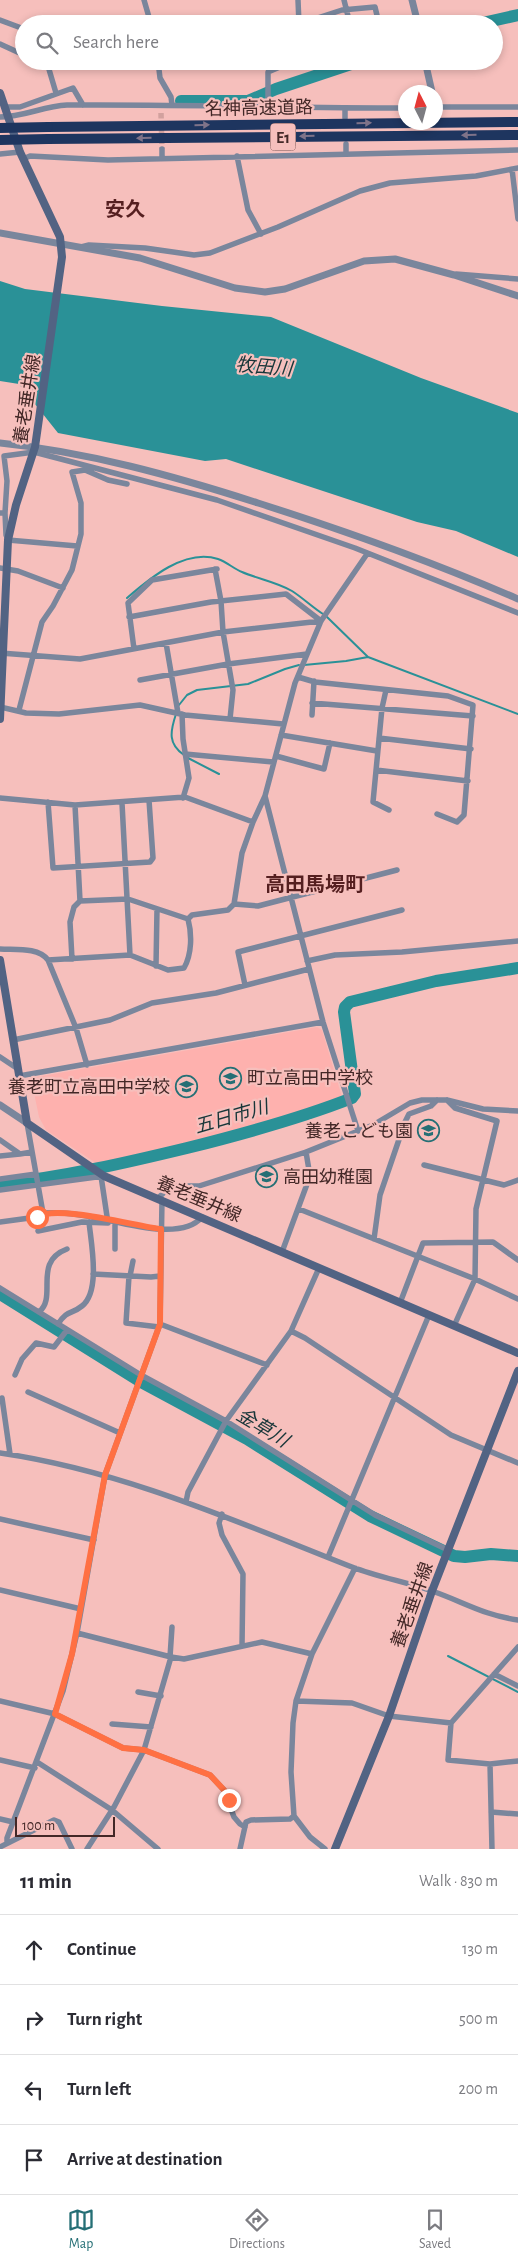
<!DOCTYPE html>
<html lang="en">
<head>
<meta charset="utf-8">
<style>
  :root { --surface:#fff; --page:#f7f7f7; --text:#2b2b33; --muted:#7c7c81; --line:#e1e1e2; --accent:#256f75 }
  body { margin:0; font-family:"Alegreya Sans","Noto Sans JP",sans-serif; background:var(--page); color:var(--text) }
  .compass { position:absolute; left:398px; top:85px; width:45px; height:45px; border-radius:50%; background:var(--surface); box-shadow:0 2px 8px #0003; rotate:354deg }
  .scale { position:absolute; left:15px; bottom:12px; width:100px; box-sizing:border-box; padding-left:5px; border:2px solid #432827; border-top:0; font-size:14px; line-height:18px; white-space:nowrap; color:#432827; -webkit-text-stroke:4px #f6bfbc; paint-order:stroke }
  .stop { position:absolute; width:15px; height:15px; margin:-11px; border:4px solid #ff7043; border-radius:50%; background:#fff }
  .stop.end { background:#ff7043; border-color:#fff; box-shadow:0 1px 5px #0008 }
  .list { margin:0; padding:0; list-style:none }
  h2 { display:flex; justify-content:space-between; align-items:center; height:65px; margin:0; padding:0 20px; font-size:21px }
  h2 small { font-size:16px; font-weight:400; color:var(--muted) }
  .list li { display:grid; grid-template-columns:32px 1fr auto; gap:15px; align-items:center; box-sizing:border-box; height:70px; padding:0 20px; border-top:1px solid var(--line) }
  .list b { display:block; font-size:19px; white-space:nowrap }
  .list em { font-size:16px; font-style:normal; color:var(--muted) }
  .icon { flex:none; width:28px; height:28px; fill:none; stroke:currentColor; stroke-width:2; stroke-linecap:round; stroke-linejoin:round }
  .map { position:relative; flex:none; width:518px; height:1849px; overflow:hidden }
  .search { position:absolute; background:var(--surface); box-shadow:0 2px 8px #0003; left:15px; right:15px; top:15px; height:55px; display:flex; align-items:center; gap:12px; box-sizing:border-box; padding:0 18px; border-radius:28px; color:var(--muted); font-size:19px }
  .sheet { height:345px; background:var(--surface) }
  nav { display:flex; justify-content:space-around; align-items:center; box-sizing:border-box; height:70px; border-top:1px solid var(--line); background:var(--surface); font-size:14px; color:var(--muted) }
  nav a { display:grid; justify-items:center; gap:2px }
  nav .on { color:var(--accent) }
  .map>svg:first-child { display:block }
  .built { fill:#feb1ae }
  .water { fill:#2a9197 }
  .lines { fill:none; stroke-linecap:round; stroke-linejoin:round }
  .stream { stroke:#2a9197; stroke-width:2 }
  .river { stroke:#2a9197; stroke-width:12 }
  .minor-tunnel { stroke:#d2a19e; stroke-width:5.5; stroke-dasharray:5.5 3; stroke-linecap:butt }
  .minor { stroke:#7a869c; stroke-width:5.5 }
  .tertiary { stroke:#7a869c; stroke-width:7 }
  .secondary { stroke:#526383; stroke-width:8 }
  .motorway { stroke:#1e355f; stroke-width:10 }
  .motorway-bridge { stroke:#1e355f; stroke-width:10 }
  .oneway { fill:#7f7389 }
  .route { stroke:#ff7043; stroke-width:6 }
  .labels { text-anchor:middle; stroke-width:4.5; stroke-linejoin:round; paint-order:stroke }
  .shield { fill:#f6bfbc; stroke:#795554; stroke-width:1 }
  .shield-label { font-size:16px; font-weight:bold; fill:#432827 }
  .street-label { font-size:18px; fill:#432827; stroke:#f6bfbc }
  .poi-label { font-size:18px; fill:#432827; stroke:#f6bfbc; text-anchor:start }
  .water-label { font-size:19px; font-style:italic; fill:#183639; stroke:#f6bfbc }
  .quarter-label { font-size:20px; font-weight:bold; fill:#551f20; stroke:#f6bfbc }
</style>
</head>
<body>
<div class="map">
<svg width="518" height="1849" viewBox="0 0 518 1849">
  <rect width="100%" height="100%" fill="#f6bfbc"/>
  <!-- built -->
  <path class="built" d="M317,1027L322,1030L342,1097L257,1125L99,1165L46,1130L39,1117L31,1078Z"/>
  <!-- water -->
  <path class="water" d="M0,281L25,289L162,306L271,317L421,378L518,413V557L456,531L417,522L226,459L205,461L58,433L19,384L0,381Z"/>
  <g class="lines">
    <!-- stream -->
    <path class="stream" d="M127,598C149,579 185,548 218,559C227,562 234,569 242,572C258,579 277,582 292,591C303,598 312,607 323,614
      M327,617L368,657L518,714
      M304,665L346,661L368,657
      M179,705L187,695L197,690L248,684L285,669L299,665
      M176,714C170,732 168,744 184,755
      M188,758L219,774
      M448,1656L518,1692"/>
    <!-- river -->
    <path class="river" d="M478,24L518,15
      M181,101H248L276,89L360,61
      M0,1184C64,1177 125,1163 187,1148C243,1134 299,1119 352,1098L355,1094L344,1012L345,1007L350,1002L436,981L518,968
      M0,1294L141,1382L247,1439L370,1516L454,1556L465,1557L491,1554L518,1556"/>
    <!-- minor-tunnel -->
    <path class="minor-tunnel" d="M161,113L162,149"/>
    <!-- minor -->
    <path class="minor" d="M144,0L151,24
      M298,0L299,24
      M344,0L350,24
      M0,20L24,29
      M42,24L43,21
      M299,24L342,10L375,7L379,24
      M464,24L466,23
      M0,44L24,55
      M38,61L48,66L56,93
      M158,61L160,78L171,97L172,105
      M4,107H20L73,88L83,105
      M268,107V72L294,61
      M436,107H518
      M0,117C23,117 44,106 67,105C180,104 293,108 406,108
      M345,118V108
      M162,149V158
      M346,153V144
      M0,154L20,152
      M237,156L248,210L261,234
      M23,159L30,156L108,160L518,150
      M512,169L518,219
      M81,247L89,245L145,248L194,255L210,253L278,227L360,191L390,183L476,176L518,168
      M456,274L518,279
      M85,470L108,480L127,484
      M0,513H5L6,535L8,540L77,546
      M5,513L7,481L4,456L34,452L217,500L355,548L518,613
      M0,568L18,571L63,588
      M215,569L221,601L223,632L233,690L230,719
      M129,617L211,602L286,594L321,621
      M166,643L178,713
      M134,649L128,603L152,580L217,569
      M0,653L80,659L223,632L321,621
      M298,677L315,682L448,696L473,705L464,815L457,822L437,814
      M140,680L228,664L307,654
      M386,690L382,708L373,802L389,810
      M312,703L473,716
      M0,707L26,713L59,714L140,705L185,715L283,724
      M19,710L42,622L53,606L72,570L81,534V503L72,472L85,470L86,467
      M182,714L183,739L189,778L183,798
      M312,715L314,681
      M281,735L377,751
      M379,738L471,749
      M185,754L273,762
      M276,756L324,769L330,743
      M376,770L468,781
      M265,796L323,1022L358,1131
      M0,798L75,805L185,797L253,822
      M48,802L53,868L150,862L153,858L149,800
      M122,803L130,955
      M75,805L80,901
      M234,904L258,906L397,870
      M0,949C16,950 38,947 48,960L76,1028L87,1065
      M72,959L70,922L74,907L80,901L128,899L188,919L192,915L228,910L234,904L242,853L253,822L265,796L295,683L321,621L367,554
      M48,960L130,955L168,970L184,968C192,954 192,934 188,919
      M307,961L335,955L402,952L518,941
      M156,966L157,909
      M245,985L238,952L402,910
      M13,1040L110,1020L152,1003L216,993L309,969
      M0,1057L18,1069
      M19,1076L323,1022
      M447,1100L455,1108L497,1121L476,1209L475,1279L454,1326
      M27,1123L43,1213C59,1212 77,1214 93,1217C121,1222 181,1242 202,1217
      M0,1140L20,1154L32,1152
      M0,1156L20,1154
      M424,1165L504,1185L518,1180
      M0,1179L36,1174
      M0,1190L104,1176
      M158,1198L168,1189L178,1186H199L306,1152L373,1125L410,1103L422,1100H447L483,1109L518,1111
      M299,1209L475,1279L518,1299
      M115,1221V1249
      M0,1222L37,1217L43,1213
      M38,1231L82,1222L108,1223L101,1176
      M374,1239L380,1195L405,1122L409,1114L431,1106L437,1100
      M282,1252L310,1176L306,1152
      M93,1274L151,1277L160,1276
      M129,1276L126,1323L159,1327
      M130,1276L133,1261
      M0,1288L141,1375L226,1421L375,1515L448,1550
      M400,1303L423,1243L493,1242L518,1260
      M39,1312C58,1297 32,1262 67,1249
      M58,1324C68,1309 71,1315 82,1306C101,1291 91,1243 89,1222
      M160,1324L267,1365
      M291,1331L305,1338L451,1435L518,1463
      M15,1375L22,1359L36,1343L54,1347L67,1330
      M28,1392L120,1433
      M2,1398L10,1454
      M0,1453C124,1471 237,1522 352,1567C378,1577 406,1582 432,1591C464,1602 483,1615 518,1620
      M186,1502L188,1492L226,1421L291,1331L319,1268
      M222,1514L219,1523L222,1535L243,1574L242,1646
      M0,1519L94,1540
      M328,1557L429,1315
      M0,1590L81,1609
      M77,1633L171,1657
      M518,1647L451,1723L448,1760L490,1764L518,1761
      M170,1657L172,1627
      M494,1674L518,1686
      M138,1692L161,1696
      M0,1701L55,1714L123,1748L144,1750L210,1775L224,1790L234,1817L240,1824L245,1827
      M296,1701L352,1703L389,1716L451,1723
      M112,1724L151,1727
      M0,1760L35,1768
      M37,1762L112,1810L158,1849
      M490,1764L492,1849
      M491,1812L518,1814
      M0,1819L13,1822
      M7,1843V1838L63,1691L77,1633L105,1475L160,1324L162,1200
      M0,1847L54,1820L59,1822L72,1849
      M87,1849L114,1807L144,1750L171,1657L184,1659L262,1642L312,1654
      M240,1849L246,1822L251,1820L290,1819L294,1816
      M325,1849L310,1837L294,1816L291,1772L293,1723L296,1701L312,1654L355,1568"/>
    <!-- tertiary -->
    <path class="tertiary" d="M412,0L418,24
      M425,61L432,92
      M0,233L140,258L235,288L265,292L285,289L364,261L395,259L454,275L518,296
      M0,443C88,452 174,476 258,503C346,531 433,562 518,599
      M0,1105L27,1123"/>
    <!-- secondary -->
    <path class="secondary" d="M0,93L20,152L60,237L62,257L35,447L16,505L8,540L0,719
      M0,960L27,1123L104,1176L518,1353
      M335,1849L389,1716L432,1591L518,1371"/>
    <!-- motorway -->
    <path class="motorway" d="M48,127L518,122
      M48,139L518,135"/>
    <!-- motorway-bridge -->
    <path class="motorway-bridge" d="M0,128L48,127
      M0,140L48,139"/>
  </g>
  <!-- one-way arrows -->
  <defs><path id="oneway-solid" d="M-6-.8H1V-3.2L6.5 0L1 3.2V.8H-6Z" transform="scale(1.25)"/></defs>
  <g class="oneway">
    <use href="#oneway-solid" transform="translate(364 123) rotate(-1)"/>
    <use href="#oneway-solid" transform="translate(202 125) rotate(-1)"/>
    <use href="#oneway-solid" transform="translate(469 135) rotate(179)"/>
    <use href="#oneway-solid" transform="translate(307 136) rotate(179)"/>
    <use href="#oneway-solid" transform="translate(144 138) rotate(179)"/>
  </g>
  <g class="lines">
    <!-- route -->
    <path class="route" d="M37,1217C56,1204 135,1226 161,1229L160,1324L105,1475L72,1654L55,1714L123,1748L144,1750L210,1775L224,1790L229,1800"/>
  </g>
  <!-- icons -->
  <defs>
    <symbol id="school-ring" viewBox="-11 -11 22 22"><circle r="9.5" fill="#f6bfbc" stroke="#256f75" stroke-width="1.5"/><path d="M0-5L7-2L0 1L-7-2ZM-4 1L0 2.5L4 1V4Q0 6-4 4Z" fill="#256f75"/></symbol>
  </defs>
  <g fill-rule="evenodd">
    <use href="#school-ring" x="218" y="1066" width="25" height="25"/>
    <use href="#school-ring" x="174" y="1074" width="25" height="25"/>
    <use href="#school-ring" x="416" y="1118" width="25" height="25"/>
    <use href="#school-ring" x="254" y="1164" width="25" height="25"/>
  </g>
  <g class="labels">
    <!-- shield labels -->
    <rect class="shield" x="270.5" y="123.5" width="25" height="27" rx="4"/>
    <g class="shield-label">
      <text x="283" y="143">E1</text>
    </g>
    <!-- street labels -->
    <g class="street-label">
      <text transform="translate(259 108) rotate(-1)" y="6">名神高速道路</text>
      <text transform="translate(27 399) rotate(-81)" y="6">養老垂井線</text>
      <text transform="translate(199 1199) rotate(23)" y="6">養老垂井線</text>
      <text transform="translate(412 1605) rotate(-70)" y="6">養老垂井線</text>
    </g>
    <!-- poi labels -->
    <g class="poi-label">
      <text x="247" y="1084">町立高田中学校</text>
      <text x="170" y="1093" text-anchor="end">養老町立高田中学校</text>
      <text x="413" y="1137" text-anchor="end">養老こども園</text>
      <text x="283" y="1183">高田幼稚園</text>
    </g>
    <!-- water labels -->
    <g class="water-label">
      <text transform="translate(264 366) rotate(5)" y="7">牧田川</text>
      <text transform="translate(231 1116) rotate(-16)" y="7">五日市川</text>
      <text transform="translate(263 1427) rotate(31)" y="7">金草川</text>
    </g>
    <!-- quarter labels -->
    <g class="quarter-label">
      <text x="125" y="216">安久</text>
      <text x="315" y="891">高田馬場町</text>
    </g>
  </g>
</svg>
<svg class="compass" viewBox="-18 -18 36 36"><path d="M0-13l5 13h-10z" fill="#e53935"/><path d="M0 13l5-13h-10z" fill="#7c7c81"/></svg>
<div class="scale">100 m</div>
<div class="stop" style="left:37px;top:1217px"></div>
<div class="stop end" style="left:229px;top:1800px"></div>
<div class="search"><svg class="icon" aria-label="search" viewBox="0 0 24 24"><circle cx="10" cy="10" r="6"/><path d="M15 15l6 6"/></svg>Search here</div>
</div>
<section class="sheet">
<h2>11 min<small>Walk · 830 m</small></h2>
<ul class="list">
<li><svg class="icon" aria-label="ahead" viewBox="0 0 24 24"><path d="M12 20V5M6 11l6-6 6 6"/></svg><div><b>Continue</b></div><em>130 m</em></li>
<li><svg class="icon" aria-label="right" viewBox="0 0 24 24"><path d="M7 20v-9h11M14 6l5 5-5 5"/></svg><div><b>Turn right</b></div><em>500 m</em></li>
<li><svg class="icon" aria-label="left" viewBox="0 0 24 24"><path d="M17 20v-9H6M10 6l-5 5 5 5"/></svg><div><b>Turn left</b></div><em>200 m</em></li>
<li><svg class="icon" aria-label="arrive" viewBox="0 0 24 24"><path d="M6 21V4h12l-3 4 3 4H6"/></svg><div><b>Arrive at destination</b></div></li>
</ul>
</section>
<nav>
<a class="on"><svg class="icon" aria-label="map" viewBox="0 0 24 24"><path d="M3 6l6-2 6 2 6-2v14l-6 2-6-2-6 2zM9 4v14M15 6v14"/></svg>Map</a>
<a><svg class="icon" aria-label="directions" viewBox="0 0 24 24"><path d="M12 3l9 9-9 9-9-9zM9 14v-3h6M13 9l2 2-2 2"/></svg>Directions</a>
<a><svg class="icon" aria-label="saved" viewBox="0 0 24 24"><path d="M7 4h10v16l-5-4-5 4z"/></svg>Saved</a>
</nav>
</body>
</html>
